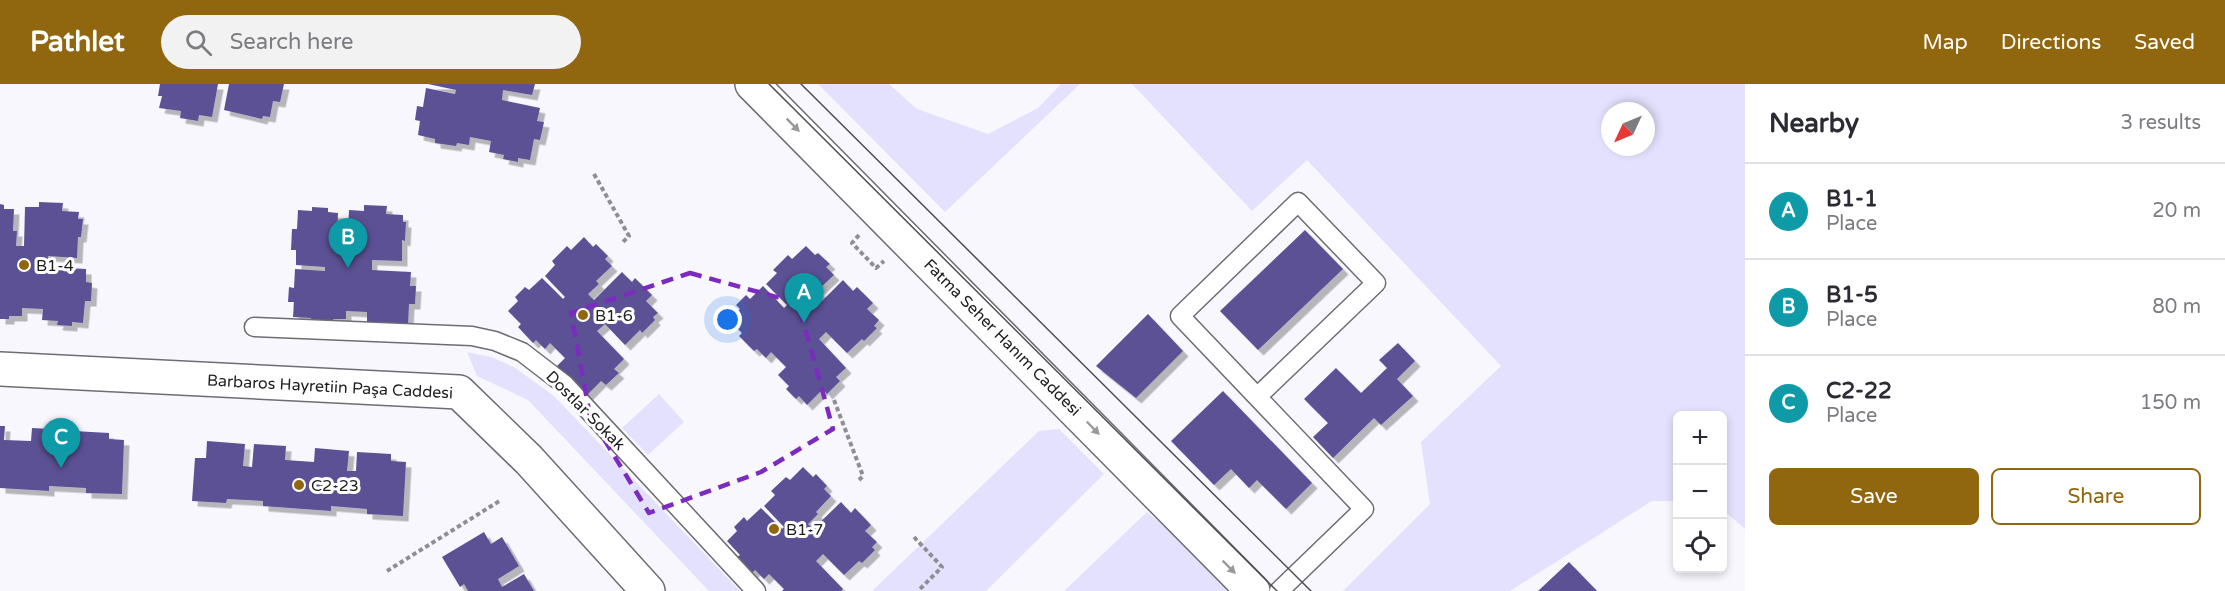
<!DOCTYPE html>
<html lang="en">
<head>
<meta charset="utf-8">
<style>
  :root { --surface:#fff; --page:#f2f2f3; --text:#2b2b33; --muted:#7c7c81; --line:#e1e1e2; --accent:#90660e }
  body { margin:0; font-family:"Varela Round",sans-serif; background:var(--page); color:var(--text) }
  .controls { position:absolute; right:18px; bottom:18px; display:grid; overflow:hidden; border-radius:9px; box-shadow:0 3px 9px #0003 }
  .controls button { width:54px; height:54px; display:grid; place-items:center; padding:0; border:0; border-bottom:2px solid var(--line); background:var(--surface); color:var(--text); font:30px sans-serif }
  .compass { position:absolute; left:1601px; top:18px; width:54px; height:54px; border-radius:50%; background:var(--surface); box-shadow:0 3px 9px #0003; rotate:226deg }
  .you { position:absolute; left:728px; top:236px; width:21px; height:21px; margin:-15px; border:4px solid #fff; border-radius:50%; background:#1a73e8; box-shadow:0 0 0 9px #1a73e833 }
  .badge { display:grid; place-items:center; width:39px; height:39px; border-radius:50%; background:var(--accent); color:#fff; font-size:20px; font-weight:700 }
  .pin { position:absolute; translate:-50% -50px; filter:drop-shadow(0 2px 3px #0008) }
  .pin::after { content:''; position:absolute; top:32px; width:21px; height:18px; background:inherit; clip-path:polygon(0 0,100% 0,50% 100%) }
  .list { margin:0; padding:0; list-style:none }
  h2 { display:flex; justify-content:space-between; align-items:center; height:78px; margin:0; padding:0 24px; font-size:26px }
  h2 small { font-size:20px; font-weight:400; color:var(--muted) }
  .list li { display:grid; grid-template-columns:39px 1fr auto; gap:18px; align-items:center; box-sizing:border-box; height:96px; padding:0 24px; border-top:2px solid var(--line) }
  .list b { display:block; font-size:22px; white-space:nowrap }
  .list p { margin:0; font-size:20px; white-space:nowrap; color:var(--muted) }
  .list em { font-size:20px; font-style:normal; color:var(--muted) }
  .actions { display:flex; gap:12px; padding:18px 24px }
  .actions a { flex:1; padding:14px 0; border:2px solid var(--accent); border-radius:9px; text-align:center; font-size:21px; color:var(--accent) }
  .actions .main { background:var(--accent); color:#fff }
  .icon { flex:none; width:33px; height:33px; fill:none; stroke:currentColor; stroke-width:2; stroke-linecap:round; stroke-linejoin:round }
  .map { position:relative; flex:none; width:1745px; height:507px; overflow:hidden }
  header { display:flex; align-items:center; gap:36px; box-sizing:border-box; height:84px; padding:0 30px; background:var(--accent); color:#fff }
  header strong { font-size:28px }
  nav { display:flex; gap:33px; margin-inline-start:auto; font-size:21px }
  .search { width:420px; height:54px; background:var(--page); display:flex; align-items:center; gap:15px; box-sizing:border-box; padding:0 21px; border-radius:33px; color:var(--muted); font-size:22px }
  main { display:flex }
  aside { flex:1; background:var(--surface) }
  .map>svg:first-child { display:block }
  .green { fill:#e4e1fe; fill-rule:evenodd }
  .building { fill:#5d5195; filter:url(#shadow) }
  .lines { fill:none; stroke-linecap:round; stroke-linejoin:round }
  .lane-casing { stroke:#6d6d73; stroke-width:21 }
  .street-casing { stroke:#6d6d73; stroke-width:36 }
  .path { stroke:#8e8e93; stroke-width:4; stroke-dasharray:4.5 3; stroke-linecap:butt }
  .lane { stroke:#fff; stroke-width:18 }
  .street { stroke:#fff; stroke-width:33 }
  .tram { stroke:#4e4e52; stroke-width:1.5 }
  .oneway { fill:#9a9a9b }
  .marked { fill:none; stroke:#7b2cbf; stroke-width:4.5; stroke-dasharray:12 8; stroke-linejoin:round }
  .poi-dot { fill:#90660e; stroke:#fff; stroke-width:2 }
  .labels { text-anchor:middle; stroke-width:6; stroke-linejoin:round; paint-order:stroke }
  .poi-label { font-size:16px; fill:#1e1e21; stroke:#fff; text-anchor:start }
  .street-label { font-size:16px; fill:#1e1e21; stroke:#fff }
</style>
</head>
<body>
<header>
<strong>Pathlet</strong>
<div class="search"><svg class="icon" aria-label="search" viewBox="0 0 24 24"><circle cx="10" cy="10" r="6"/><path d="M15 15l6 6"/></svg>Search here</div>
<nav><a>Map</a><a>Directions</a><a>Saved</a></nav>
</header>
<main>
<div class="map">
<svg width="1745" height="507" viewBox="0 0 1745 507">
  <defs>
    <filter id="shadow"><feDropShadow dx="5.5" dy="5.5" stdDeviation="0" flood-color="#0004"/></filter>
  </defs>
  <rect width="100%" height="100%" fill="#f8f7fe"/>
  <!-- green -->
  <path class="green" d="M818,0H889L917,25L988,50L1038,24L1061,0H1080L945,128Z
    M1132,0H1745V445L1723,426L1722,332H1678L1677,417H1652L1510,507H1343L1430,420L1421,358L1501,282L1307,76L1252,127ZM1610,27H1646V63H1610Z
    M467,268L491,273L514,283L554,312L740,507H709L528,316L477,292Z
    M659,310L684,338L648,371L622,344Z
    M1059,345L1104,390L986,507H872L1039,347Z
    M1147,428L1187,461L1232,507H1064Z"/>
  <!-- building -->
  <path class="building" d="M160,0H218L212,33L199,31L198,37L180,34L181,27L159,24L162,12H158Z
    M229,0H284L280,18L273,17L270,33L263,32L262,35L224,26Z
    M428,0H535L532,11L503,6L502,16L540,24L537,37L544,38L540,56L534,55L530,76L518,74V78L503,75L504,71L489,68L491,57L470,53L469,61L457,59L456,62L435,59V55L418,51L420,37L415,36L417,22L423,23L426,4L455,10L456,6Z
    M39,118L63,119L62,127L79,128L78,135H83L81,153H78L77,174L48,172L47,183L86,185V198L92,199L91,217H85L83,239L72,238V242L57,241L58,237L42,236L43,225L22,224V232H9V235H0V120L4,121V125H14L13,147H17L16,162H24L25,123H39Z
    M364,121L387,122L386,130L403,131V138H406L405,157L402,156V177L372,176V186L411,188L410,202H416L415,220H409L408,242L367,240V228L346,227V235H333V239L311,238V234L293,233L294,218H288L289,203L294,204L295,185L325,187V183L296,181V166H291L292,145H297L298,126L312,127V123L328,124V128L338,129L337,151L341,150L340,165H347L349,126L364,127Z
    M1305,146L1343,185L1258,266L1220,227Z
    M584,153L593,163L596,160L608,172L605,175L612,182L596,197L599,200L588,210L594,216L622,188L632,198L635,194L652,211L646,217L658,229L653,233L655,236L642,249L640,246L625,261L605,240L597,247L624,275L614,285L619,289L606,301L601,297L586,312L557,282L565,274L550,259L545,265L536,256L533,259L518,243L521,240L508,227L518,217L515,213L525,203L529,206L542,194L563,215L565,213L545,192L555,181L552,177L567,162L571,166Z
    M806,162L815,171L818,169L830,180L826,183L834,191L818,206L820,209L810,219L815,224L843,196L853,207L857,203L873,219L867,225L879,236L874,242L877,244L864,257L862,255L847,269L826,248L819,255L846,284L836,293L840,297L827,310L823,305L807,321L799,312L796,315L786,305L789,302L778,291L786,283L771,268L766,274L757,265L754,267L739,252L742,249L729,236L740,225L736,221L746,211L750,215L763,202L784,224L787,221L766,200L777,189L773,186L788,171L792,175Z
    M1148,230L1183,267L1136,314L1096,282Z
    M1398,259L1415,277L1397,295L1413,312L1381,341L1374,334L1333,374L1313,353L1328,339L1304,315L1336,284L1361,309L1387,284L1379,276Z
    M1223,307L1312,399L1286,425L1257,396L1249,404L1231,385L1214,401L1171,357Z
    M0,342H5L4,356L31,357L32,344L67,346L65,366H73L74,347L109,349V355L124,356L122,410L86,409V404L49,402V407L0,404Z
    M207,357L245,360L243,382L252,383L254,360L286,362L285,376L314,378L315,364L349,367L347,387H356L357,368L391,370V377L406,378L403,432L367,430V425L331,422V427L263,422V417L227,415L226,419L192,417L195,374H206Z
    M803,383L813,393L816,390L827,402L824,405L831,412L816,428L818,430L808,440L813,445L841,418L851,429L855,424L871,441L865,447L877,458L872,463L875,466L862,479L859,477L844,491L823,470L816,477L843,505L841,507H782L784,505L769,490L764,495L755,486L752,489L737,473L740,471L727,457L737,447L734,443L744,433L747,437L761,424L782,445L784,443L764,422L775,411L771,407L786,393L790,396Z
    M484,448L491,460L502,453L519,482L498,495L502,503L524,490L534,507H468L464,500L460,503L442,473Z
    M1569,478L1597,507H1538Z"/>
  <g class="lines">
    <defs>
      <path id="lane" d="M254,243L472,252L495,257L522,268L565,301L756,507
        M1258,312L1376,199L1298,118L1180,232L1364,425L1279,507"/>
      <path id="street" d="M752,0L1253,507
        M0,285L459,308L529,376L648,507"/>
    </defs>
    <!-- lane casing -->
    <use href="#lane" class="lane-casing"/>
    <!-- street casing -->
    <use href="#street" class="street-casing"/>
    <!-- path -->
    <path class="path" d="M594,90L629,152L623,158
      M859,151L852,159L876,184L884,177
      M834,316L863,392L859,396
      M914,453L942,483L918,507
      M387,487L501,416"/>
    <!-- lane -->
    <use href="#lane" class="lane"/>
    <!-- street -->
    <use href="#street" class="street"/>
    <!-- tram -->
    <path class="tram" d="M769,0L1277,507
      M801,0L1311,507"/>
  </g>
  <!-- one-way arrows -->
  <defs><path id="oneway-solid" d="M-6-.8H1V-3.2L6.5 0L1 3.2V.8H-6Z" transform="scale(1.5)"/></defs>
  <g class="oneway">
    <use href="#oneway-solid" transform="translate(793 41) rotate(45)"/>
    <use href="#oneway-solid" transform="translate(1093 344) rotate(46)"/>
    <use href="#oneway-solid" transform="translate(1229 483) rotate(45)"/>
  </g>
  <!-- marked area -->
  <path class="marked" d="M690,189L798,219L833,345L761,388L649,429L590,332L571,229Z"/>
  <!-- markers -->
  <g class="poi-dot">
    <circle cx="24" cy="181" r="6"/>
    <circle cx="583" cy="231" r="6"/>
    <circle cx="299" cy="401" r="6"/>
    <circle cx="774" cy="445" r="6"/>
  </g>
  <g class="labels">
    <!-- poi labels -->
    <g class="poi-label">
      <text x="36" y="187">B1-4</text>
      <text x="595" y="237">B1-6</text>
      <text x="311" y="407">C2-23</text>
      <text x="786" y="451">B1-7</text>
    </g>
    <!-- street labels -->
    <g class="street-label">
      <text transform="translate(1003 253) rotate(45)" y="6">Fatma Seher Hanım Caddesi</text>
      <text transform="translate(330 302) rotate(3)" y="6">Barbaros Hayretiin Paşa Caddesi</text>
      <text transform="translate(586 326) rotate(45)" y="6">Dostlar Sokak</text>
    </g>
  </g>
</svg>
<div class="controls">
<button>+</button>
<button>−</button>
<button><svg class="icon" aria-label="locate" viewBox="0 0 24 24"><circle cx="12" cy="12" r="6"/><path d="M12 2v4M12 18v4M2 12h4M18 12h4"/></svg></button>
</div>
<svg class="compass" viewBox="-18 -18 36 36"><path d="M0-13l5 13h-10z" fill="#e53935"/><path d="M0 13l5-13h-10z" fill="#7c7c81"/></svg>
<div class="you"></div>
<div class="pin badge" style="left:804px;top:239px;background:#0f9aa8">A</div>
<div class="pin badge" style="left:348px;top:184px;background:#0f9aa8">B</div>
<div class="pin badge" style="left:61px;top:384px;background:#0f9aa8">C</div>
</div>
<aside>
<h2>Nearby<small>3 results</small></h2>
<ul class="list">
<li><span class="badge" style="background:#0f9aa8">A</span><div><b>B1-1</b><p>Place</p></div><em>20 m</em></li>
<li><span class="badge" style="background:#0f9aa8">B</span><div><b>B1-5</b><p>Place</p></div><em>80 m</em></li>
<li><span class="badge" style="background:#0f9aa8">C</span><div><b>C2-22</b><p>Place</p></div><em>150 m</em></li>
</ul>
<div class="actions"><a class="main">Save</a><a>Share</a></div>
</aside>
</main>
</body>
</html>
